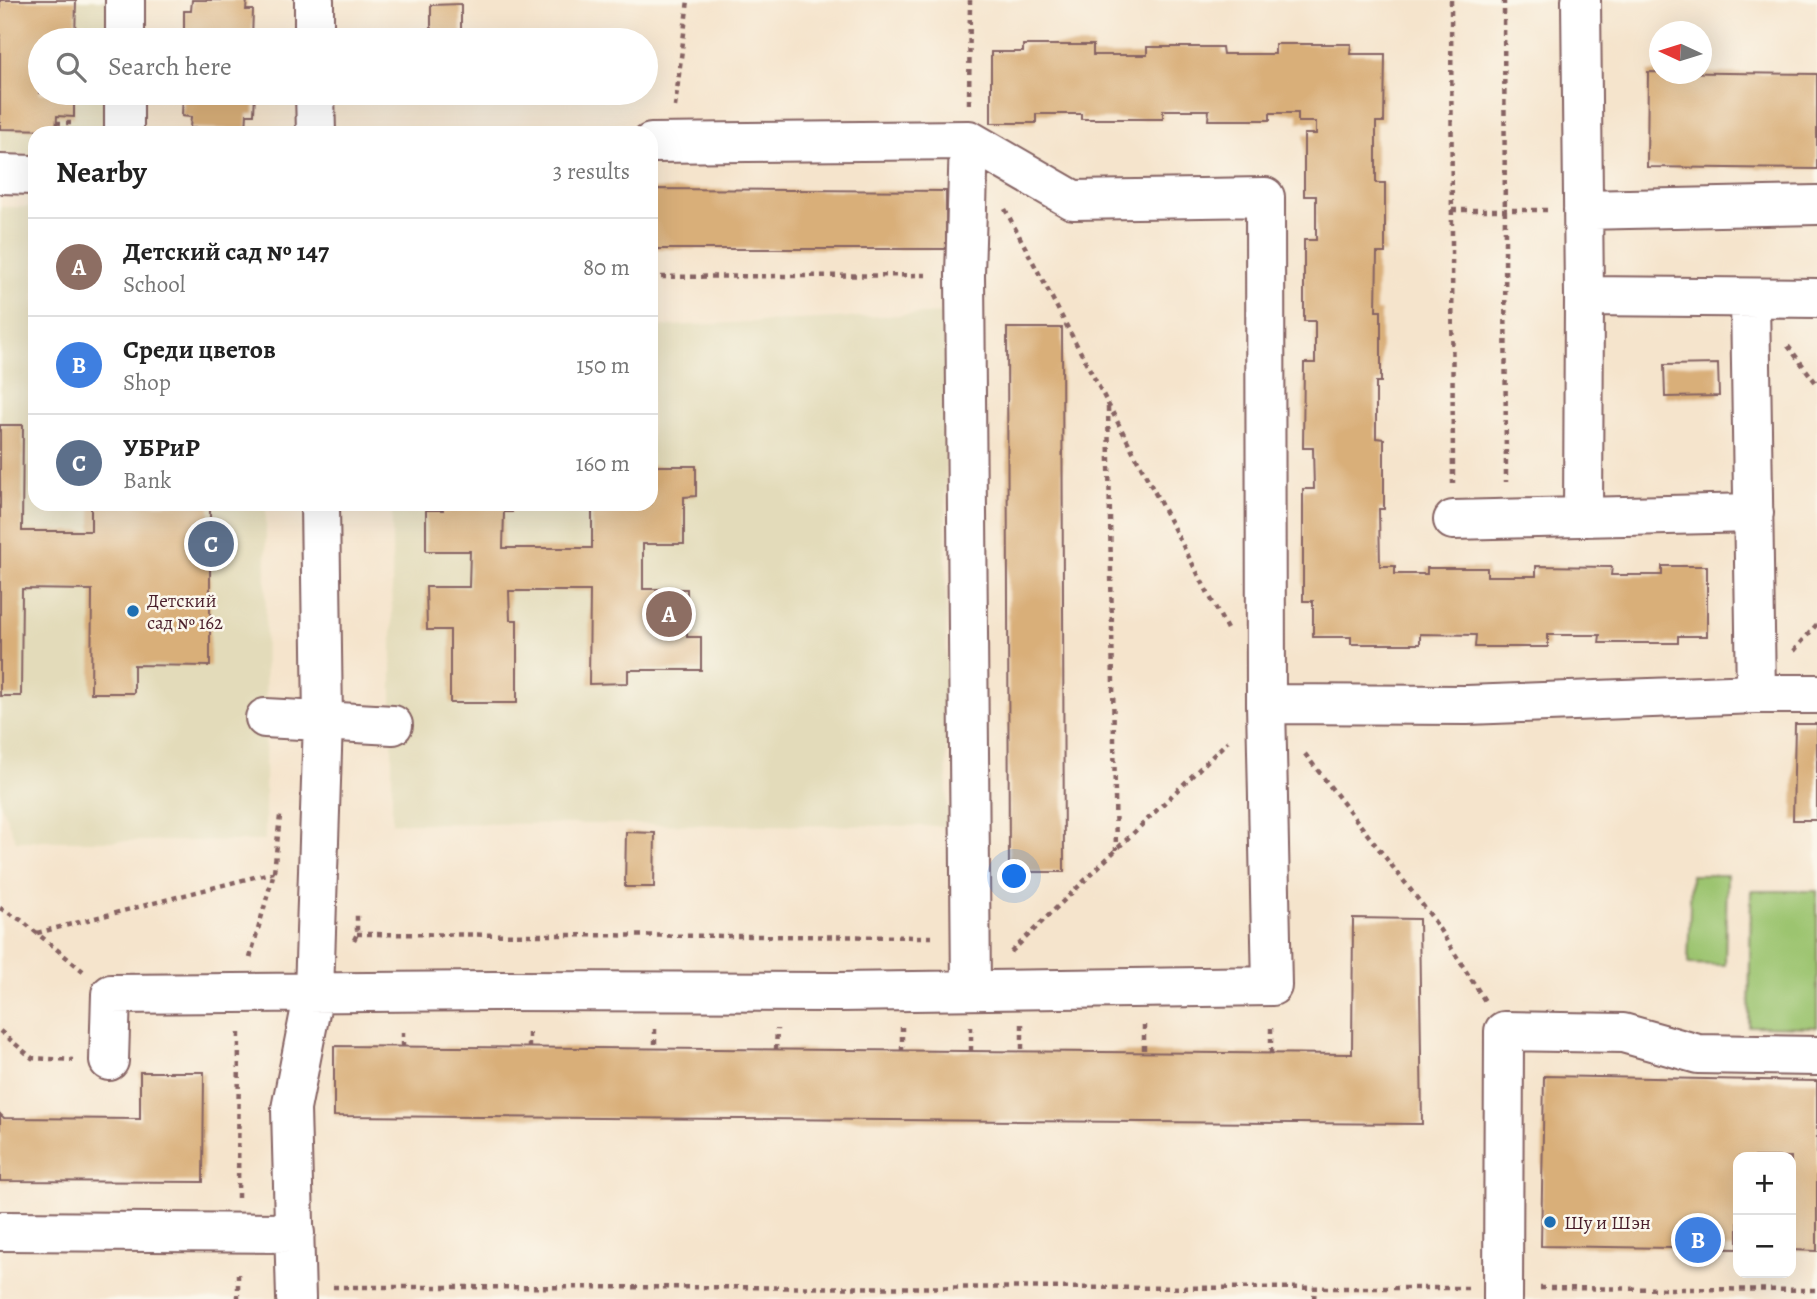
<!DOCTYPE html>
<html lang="en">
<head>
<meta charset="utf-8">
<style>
  :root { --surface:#fff; --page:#f6f6f6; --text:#222; --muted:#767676; --line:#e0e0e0; --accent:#1f6fb2 }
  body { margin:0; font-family:Alegreya,serif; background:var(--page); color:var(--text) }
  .controls { position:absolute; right:21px; bottom:21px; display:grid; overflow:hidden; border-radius:14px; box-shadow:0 7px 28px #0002 }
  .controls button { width:63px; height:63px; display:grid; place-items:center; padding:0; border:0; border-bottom:2px solid var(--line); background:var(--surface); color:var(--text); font:35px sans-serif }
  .compass { position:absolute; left:1649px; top:21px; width:63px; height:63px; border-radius:50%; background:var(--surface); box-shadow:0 7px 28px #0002; rotate:274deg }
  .you { position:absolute; left:1015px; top:877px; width:24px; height:24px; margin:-18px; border:5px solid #fff; border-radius:50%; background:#1a73e8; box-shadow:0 0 0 10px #1a73e833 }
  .badge { display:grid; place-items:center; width:46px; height:46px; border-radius:50%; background:var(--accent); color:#fff; font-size:23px; font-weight:700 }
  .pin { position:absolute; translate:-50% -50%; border:4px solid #fff; box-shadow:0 2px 7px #0006 }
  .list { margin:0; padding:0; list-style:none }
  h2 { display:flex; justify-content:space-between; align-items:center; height:91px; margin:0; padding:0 28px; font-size:30px }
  h2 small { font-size:23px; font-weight:400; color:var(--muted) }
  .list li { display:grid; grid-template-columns:46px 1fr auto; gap:21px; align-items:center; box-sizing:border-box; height:98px; padding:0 28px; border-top:2px solid var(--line) }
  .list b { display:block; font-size:26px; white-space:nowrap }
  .list p { margin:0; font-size:23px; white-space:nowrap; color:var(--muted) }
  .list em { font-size:23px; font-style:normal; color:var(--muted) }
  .icon { flex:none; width:38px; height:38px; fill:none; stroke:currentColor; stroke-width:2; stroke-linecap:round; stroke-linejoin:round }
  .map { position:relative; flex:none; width:1817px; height:1299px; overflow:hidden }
  .search { position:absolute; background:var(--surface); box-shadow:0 7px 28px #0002; left:28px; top:28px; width:630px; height:77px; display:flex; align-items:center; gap:18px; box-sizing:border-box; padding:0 24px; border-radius:38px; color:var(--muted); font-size:26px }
  .panel { position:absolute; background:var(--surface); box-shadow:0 7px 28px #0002; left:28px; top:126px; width:630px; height:385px; border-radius:21px }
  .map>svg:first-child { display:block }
  .built { fill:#e3dbba }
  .green { fill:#9cc470; stroke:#73724e; stroke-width:2 }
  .building { fill:#d9af79 }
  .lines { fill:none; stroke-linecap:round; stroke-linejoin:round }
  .minor-casing { stroke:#866463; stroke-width:42 }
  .path { stroke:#866463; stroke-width:4.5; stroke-dasharray:5 5; stroke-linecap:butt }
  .minor { stroke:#fff; stroke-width:38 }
  .poi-dot { fill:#1f6fb2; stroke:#fbf7ec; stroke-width:2.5 }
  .labels { text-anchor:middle; stroke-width:5; stroke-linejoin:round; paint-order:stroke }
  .poi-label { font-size:19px; fill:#4a1f2b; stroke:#fbf7ec; text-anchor:start }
</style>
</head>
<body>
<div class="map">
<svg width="1817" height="1299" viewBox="0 0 1817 1299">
  <rect width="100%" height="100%" fill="#fbf7ec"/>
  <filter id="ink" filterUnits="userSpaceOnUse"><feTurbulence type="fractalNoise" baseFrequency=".0143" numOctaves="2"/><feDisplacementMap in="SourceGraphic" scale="14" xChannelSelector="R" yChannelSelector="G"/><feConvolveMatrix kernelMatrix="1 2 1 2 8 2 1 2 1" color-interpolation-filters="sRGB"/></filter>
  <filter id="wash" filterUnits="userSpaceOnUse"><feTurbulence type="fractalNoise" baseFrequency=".00686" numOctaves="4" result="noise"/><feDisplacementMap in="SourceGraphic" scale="28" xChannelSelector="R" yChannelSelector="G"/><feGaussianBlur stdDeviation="1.57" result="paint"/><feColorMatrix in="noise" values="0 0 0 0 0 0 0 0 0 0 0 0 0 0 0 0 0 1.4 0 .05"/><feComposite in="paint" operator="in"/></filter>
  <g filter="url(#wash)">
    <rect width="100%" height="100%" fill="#f5e4cc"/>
    <!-- built -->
    <path class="built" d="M0,0H113V40H40V93H113L112,133H35V154L0,153Z
      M0,207H35V504H266L265,841H16L0,802Z
      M945,313L947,826L392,823V504H651V327Z"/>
    <!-- green -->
    <path class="green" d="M1691,875H1727L1725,965L1688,964Z
      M1751,891H1817V1027L1749,1026Z"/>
    <g id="blocks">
      <!-- building -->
      <path class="building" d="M0,0H76L75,40H40V93H74V117L57,116L56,130L0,129Z
        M192,0H247L246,10H253L252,40H184V11H191Z
        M461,4V40H431V5Z
        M1275,44H1351L1350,54H1385L1384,122H1376V183H1385V253H1377L1376,311H1381V382H1376V438L1384,439V509H1379L1380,566H1395V574H1427V568H1487V576H1536V566L1612,567L1611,575H1662V566H1707V636H1678V643H1599L1600,635H1548V647H1475L1476,635L1420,634V644H1351V637H1313V601H1303V489H1314L1313,448H1303L1304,363H1315V321H1304V240H1316V196H1304V134H1316V122H1298V113H1270V120H1208L1209,110H1163V119H1081V114H1036V123H991V52H1023V45H1093V55H1147V47H1222L1223,54H1275Z
        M1648,72L1817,74V169L1647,167Z
        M183,93H255L254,114H247L246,130L190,128L191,117L182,116Z
        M651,189L946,191V249H651Z
        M1007,328H1062L1064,872H1009Z
        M1718,364L1719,396L1665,397L1664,365Z
        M0,425H23L22,531H91V504H210V666L134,665V693H91L92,590L22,589L21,696H0Z
        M651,466H696V496L684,497V544H643V589H687V637H701V670H628V683L589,684L590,591H509L510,620H517V703H450V630H427L426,587H469L470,551H426V510H443V504H512V512H504L503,548H592V504H651Z
        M1795,724H1817V820H1793Z
        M626,832L655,833L654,887H625Z
        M1353,918L1419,919L1422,1124L334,1116V1046L1352,1054Z
        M140,1072H204L203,1182L0,1181V1114L4,1118L140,1119Z
        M1544,1076L1817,1081V1251L1791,1250V1157H1738V1249L1541,1246Z"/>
    </g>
  </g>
  <g filter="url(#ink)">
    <use href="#blocks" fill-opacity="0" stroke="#866463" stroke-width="2"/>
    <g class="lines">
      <defs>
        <path id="minor" d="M314,0V40
          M1581,0L1584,296L1583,517
          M125,40V0
          M315,93L316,133
          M124,133V93
          M969,140L965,275L971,990
          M651,143L969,140L1073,200L1265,197L1266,704
          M0,174L35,175
          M1583,210L1817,205
          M1584,296L1817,298
          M1453,520L1754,513
          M1756,694H1817
          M265,718L393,725
          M109,1061L111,994L493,991L838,992L1272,986L1266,704L1467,705L1756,694L1750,298
          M0,1231L295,1233
          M296,1299L291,1109L314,992L323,721L320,504
          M1503,1299L1504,1031L1623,1033L1698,1054L1817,1056"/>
      </defs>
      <!-- minor casing -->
      <use href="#minor" class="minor-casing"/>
      <!-- path -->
      <path class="path" d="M1451,0L1453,484
        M1504,0L1506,482
        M969,104L970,0
        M675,107L688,0
        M56,123H74
        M1005,209L1228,631
        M1452,210H1547
        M651,277L930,275
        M1788,346L1817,384
        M1108,407L1116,850
        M1794,651L1817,624
        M1305,754L1431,916L1485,1001
        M0,908L21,920L83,971
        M37,933L274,872
        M357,934L934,937
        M354,940L357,934V914
        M1011,952L1228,741
        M250,958L274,872L280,816
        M1022,1024V1051
        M1144,1025V1052
        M655,1029V1049
        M0,1031L32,1058L73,1060
        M403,1047V1027
        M529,1048V1028
        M776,1050L777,1029
        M902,1051V1027
        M971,1051V1027
        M1271,1053V1023
        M238,1198L239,1028
        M333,1287L1468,1288
        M1540,1288L1817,1290
        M238,1299V1270
        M1314,1299L1315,1287"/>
      <!-- minor -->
      <use href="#minor" class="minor"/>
    </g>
  </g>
  <!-- markers -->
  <g class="poi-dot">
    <circle cx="133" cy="611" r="7"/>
    <circle cx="1550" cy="1222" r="7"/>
  </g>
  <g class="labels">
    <!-- poi labels -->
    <g class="poi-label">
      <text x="147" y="607">Детский<tspan x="147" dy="22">сад № 162</tspan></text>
      <text x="1564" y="1229">Шу и Шэн</text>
    </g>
  </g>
</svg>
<div class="controls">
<button>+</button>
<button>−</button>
</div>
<svg class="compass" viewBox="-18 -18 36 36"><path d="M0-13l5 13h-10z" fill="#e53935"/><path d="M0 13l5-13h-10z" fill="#767676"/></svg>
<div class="you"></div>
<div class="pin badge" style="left:669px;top:614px;background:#8d6e63">A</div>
<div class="pin badge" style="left:1698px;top:1240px;background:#3f7fe0">B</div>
<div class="pin badge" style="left:211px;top:544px;background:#5c6f8a">C</div>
<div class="search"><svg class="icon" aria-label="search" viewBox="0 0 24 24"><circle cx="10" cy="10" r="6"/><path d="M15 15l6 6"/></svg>Search here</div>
<section class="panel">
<h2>Nearby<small>3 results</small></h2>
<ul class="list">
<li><span class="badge" style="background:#8d6e63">A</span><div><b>Детский сад № 147</b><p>School</p></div><em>80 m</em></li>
<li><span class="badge" style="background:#3f7fe0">B</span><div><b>Среди цветов</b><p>Shop</p></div><em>150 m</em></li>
<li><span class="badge" style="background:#5c6f8a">C</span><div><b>УБРиР</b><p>Bank</p></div><em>160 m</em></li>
</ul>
</section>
</div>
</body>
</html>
